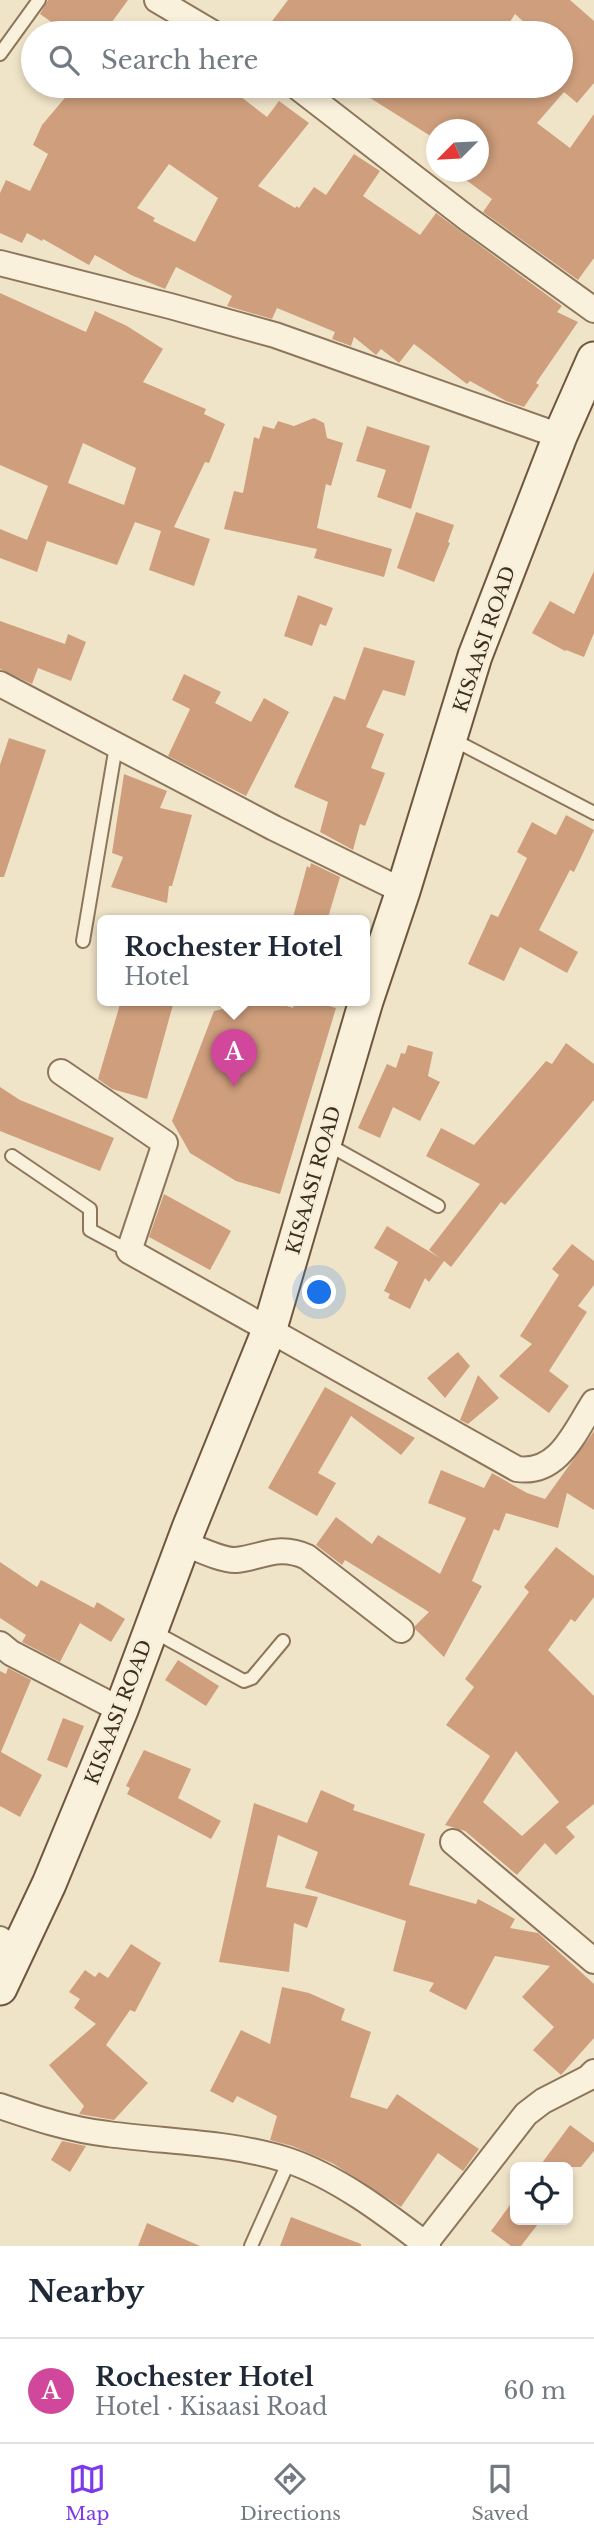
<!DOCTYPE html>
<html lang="en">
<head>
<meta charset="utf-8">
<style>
  :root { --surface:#fff; --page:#f6f6f7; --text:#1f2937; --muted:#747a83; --line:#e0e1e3; --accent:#7c3aed }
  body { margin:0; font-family:"Libre Baskerville",serif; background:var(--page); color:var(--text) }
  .controls { position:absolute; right:21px; bottom:21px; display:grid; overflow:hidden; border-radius:10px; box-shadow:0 4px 10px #0003 }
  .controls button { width:63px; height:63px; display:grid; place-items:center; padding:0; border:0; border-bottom:2px solid var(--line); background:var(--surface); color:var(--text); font:35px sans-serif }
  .compass { position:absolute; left:426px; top:119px; width:63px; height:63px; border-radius:50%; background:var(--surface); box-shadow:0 4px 10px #0003; rotate:246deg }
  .you { position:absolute; left:320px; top:1293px; width:24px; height:24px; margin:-18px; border:5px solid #fff; border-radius:50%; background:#1a73e8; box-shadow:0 0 0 10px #1a73e833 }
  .badge { display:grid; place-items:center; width:46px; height:46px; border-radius:50%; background:var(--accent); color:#fff; font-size:23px; font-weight:700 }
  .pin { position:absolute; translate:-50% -58px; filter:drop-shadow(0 2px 4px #0008) }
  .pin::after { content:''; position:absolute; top:37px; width:24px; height:21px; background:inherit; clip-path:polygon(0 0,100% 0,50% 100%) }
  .popup { position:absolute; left:97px; top:915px; width:273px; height:91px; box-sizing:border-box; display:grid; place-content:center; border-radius:10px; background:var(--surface); filter:drop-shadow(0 2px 5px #0005); font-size:23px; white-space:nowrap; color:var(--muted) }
  .popup b { font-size:26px; color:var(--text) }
  .popup::after { content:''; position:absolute; left:50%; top:100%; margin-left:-14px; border:14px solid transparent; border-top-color:var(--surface) }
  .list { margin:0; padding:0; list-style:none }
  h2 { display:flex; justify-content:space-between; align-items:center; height:91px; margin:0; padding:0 28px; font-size:30px }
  h2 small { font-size:23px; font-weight:400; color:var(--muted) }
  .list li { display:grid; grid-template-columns:46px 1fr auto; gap:21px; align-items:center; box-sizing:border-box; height:105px; padding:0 28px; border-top:2px solid var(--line) }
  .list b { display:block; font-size:26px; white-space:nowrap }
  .list p { margin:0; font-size:23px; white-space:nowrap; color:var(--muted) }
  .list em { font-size:23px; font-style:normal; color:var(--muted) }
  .icon { flex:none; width:38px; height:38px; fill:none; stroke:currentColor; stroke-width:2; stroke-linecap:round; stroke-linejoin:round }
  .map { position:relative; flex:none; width:594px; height:2246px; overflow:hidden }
  .search { position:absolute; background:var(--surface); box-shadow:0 4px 10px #0003; left:21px; right:21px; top:21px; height:77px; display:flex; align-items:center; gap:18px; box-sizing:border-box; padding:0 24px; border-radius:38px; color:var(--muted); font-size:26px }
  .sheet { height:196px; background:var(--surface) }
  nav { display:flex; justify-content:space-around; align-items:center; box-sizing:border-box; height:98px; border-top:2px solid var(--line); background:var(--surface); font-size:19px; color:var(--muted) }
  nav a { display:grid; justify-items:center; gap:4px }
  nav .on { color:var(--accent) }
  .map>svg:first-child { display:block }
  .building { fill:#cf9f7d; fill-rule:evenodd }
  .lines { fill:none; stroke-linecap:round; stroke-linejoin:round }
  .lane-casing { stroke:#8d765c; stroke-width:16 }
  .street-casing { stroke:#8d765c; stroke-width:28 }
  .secondary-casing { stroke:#6f573f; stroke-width:37 }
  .lane { stroke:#faf1dc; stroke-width:12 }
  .street { stroke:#faf1dc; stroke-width:24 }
  .secondary { stroke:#faf1dc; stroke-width:33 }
  .labels { text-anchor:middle; stroke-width:5; stroke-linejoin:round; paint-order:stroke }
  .street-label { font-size:19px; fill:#3d2e20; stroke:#f7eed8 }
</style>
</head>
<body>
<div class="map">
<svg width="594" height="2246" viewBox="0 0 594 2246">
  <rect width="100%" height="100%" fill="#f0e4c8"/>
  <!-- building -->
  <path class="building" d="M48,0H128L104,33H67L40,14Z
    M288,0H570L594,21V83L577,103L564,92L537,123L570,148L594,114V258L578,280L483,212L492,199L455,172H479V130H437V140L351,86H561V33H536L515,14L503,33H263Z
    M75,86H227L267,117L279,101L309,123L258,186L295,208L297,206L299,208L314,187L326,195L354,154L380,171L363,196L420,235L436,213L562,306L557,312L578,322L536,383L539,385L524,407L506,401L470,381L467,384L414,344L399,363L381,349L376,355L354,337L351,346L332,339L335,332L277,308L272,319L227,306L232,296L176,267L165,289L131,275L95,255L89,265L43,239L42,241L27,233L22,243L0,233V193L6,180L30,191L48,154L33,145L42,125ZM169,164L218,198L195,242L153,221L155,218L137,208Z
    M0,293L86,332L95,311L127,326L163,349L143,382L206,409L204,414L225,424L209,463L205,462L174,527L210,539L194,586L149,570L161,531L135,522L117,565L47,541L37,572L0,558V529L27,540L48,486L0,465ZM83,443L136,468L124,505L68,483Z
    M314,418L324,423L327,438L343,443L331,486L326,484L317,528L392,549L384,577L314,558L317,549L224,529L234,491L243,493L254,437L259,439L263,426L274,429L278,421L294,426Z
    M367,426L430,446L411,509L377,497L386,470L356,461Z
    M416,512L454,525L448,542L450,543L434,582L397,568Z
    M594,571V633L584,657L566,650L565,651L532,633L550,601L574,614Z
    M298,595L333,608L326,626L320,624L312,646L284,636Z
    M0,621L65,644L68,634L86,642L71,681L38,668L32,684L0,669Z
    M364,647L415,661L405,696L383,690L366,727L384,734L371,768L385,773L365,826L360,824L353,850L320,832L328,802L294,787L334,696L345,700Z
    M184,674L221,692L215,703L251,722L264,698L289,712L246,796L168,756L190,709L172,700Z
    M9,738L46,750L4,877H0V765Z
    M124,774L167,791L160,808L192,815L172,886H169L167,903L111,887L123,857L112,853Z
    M566,815L594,830L574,872L570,870L539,930L578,952L567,973L520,947L504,981L468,964L491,914L498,917L527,858L517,852L532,822L556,835Z
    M311,863L340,877L327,921H292L307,866L310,868Z
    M121,1001H174L147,1099L112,1089L98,1079Z
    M226,1001H271L293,1008L295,1001H312L336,1008L280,1194L236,1181L190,1153L172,1121L214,1011L223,1009Z
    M566,1043L594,1064V1100L505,1205L501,1202L451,1267L444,1261L429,1282L425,1278L410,1309L388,1298L390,1294L384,1291L398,1262L374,1248L387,1226L440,1258L429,1250L480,1184L426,1156L441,1128L474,1145L546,1061L552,1064Z
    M408,1045L433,1052L428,1076L440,1082L420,1121L393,1107L380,1138L358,1128L387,1064L396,1068L401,1053L405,1054Z
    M0,1087L20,1100L114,1138L100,1171L0,1131Z
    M164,1194L231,1231L210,1270L149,1237Z
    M572,1244L594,1261V1285L578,1306L587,1312L549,1371L569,1386L549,1413L499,1376L532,1344L520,1336L559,1275L552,1269Z
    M458,1352L470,1366L445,1398L427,1378Z
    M478,1375L499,1398L468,1424L460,1420Z
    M325,1387L415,1438L401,1455L351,1416L318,1473L336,1483L317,1516L268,1488Z
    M594,1431V1510L567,1493L558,1528L506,1513L499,1531L494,1529L472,1581L482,1586L444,1657L415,1629V1626L429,1612L345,1560L342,1565L316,1545L336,1517L372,1544L378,1535L440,1574L466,1518L428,1503L441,1470L484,1488L492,1473L527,1493L545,1499Z
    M556,1547L594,1576V1597L575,1622L571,1619L548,1650L594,1696V1804L566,1827L575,1837L556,1855L545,1843L517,1875L465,1831L445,1825L490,1756L446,1725L474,1687L465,1679L529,1592L524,1587ZM516,1751L559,1802L522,1836L483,1802Z
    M0,1562L37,1587L41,1580L94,1608L97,1602L125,1619L111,1642L80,1623L60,1662L22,1642L26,1635L0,1618Z
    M178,1660L219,1686L206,1706L165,1680Z
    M8,1668L31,1680L1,1752L42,1775L20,1817L0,1806V1671L6,1674Z
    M63,1718L84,1726L67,1768L47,1760Z
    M144,1750L191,1769L178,1798L221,1821L211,1839L127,1794L130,1788L126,1786Z
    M321,1790L355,1805L353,1810L425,1834L409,1885L476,1904L478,1899L515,1919L510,1928L538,1933L594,1984V2038L561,2075L533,2050L554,2027L522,1997L550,1966L495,1956L466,2010L429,1991L434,1983L393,1971L406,1921L305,1888L318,1852L278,1835L266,1887L318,1897L307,1928L294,1923L289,1972L219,1962L254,1803L307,1823Z
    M131,1944L161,1963L135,2012L130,2010L106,2045L148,2083L114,2120L79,2114L84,2106L49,2065L96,2024L74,2008L80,1999L69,1992L85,1970L95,1977L99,1972L108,1978Z
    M282,1987L309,1993L345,2009L341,2020L371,2032L350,2097L387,2109L397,2094L479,2149L463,2171L438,2153L401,2207L332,2163L292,2146L270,2140L277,2116L237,2096L233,2103L210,2091L241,2030L270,2044Z
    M570,2125L594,2143V2151L581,2167H539Z
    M62,2141L86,2146L70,2172L51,2160Z
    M515,2198V2220H541L521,2246H511L491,2231Z
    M291,2217L361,2244V2246H280Z
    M147,2223L200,2246H138Z"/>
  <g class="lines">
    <defs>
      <path id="lane" d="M0,54L39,0
        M450,738L594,813
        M83,941L116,746
        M327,1144L438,1206
        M12,1156L90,1209V1230L129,1251
        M151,1630L244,1681L252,1678L283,1641
        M251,2246L289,2161"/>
      <path id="street" d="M157,0L213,33
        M296,86L468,219L594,310
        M0,263L170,306L275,335L560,436
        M0,684L274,828L403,891
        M61,1072L165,1143L129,1251L517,1469C559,1475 575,1431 594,1402
        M183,1543C196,1548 223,1561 236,1560C263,1557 278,1544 307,1557L401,1630
        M0,1644L11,1653L121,1710
        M453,1842L594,1961
        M0,1939L17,1951
        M0,2106C35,2118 71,2130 108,2134C167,2142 230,2142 287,2160C338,2177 386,2214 428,2246
        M425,2244L526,2114L543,2101L588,2078L594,2072"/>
      <path id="secondary" d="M0,1988L49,1884L121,1710L189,1528L270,1328L366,1001L403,891L475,656L560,436L594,359"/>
    </defs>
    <!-- lane casing -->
    <use href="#lane" class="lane-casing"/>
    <!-- street casing -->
    <use href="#street" class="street-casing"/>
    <!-- secondary casing -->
    <use href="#secondary" class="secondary-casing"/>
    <!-- lane -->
    <use href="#lane" class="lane"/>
    <!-- street -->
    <use href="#street" class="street"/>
    <!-- secondary -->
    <use href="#secondary" class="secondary"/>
  </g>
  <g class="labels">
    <!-- street labels -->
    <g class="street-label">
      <text transform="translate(484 639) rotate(-71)" y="7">KISAASI ROAD</text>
      <text transform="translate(313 1180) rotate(-74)" y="7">KISAASI ROAD</text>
      <text transform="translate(118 1712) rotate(-69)" y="7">KISAASI ROAD</text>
    </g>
  </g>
</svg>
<div class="controls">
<button><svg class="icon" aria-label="locate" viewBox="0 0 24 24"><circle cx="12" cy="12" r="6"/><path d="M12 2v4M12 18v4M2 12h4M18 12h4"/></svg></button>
</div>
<svg class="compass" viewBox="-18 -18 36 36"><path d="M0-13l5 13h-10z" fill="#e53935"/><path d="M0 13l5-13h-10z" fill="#747a83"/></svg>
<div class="you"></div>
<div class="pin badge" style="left:234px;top:1087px;background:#d1479c">A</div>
<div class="popup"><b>Rochester Hotel</b>Hotel</div>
<div class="search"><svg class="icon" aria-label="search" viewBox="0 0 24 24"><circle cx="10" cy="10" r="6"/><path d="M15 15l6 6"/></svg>Search here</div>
</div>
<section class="sheet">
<h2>Nearby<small></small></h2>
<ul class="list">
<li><span class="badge" style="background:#d1479c">A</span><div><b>Rochester Hotel</b><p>Hotel · Kisaasi Road</p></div><em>60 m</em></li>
</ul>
</section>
<nav>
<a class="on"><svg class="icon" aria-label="map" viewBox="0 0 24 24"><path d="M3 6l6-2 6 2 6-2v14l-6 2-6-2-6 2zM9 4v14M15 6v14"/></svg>Map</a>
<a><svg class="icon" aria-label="directions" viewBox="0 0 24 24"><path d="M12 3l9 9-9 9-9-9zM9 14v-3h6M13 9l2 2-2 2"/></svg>Directions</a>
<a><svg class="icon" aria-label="saved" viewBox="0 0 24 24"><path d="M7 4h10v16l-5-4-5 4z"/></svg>Saved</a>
</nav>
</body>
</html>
